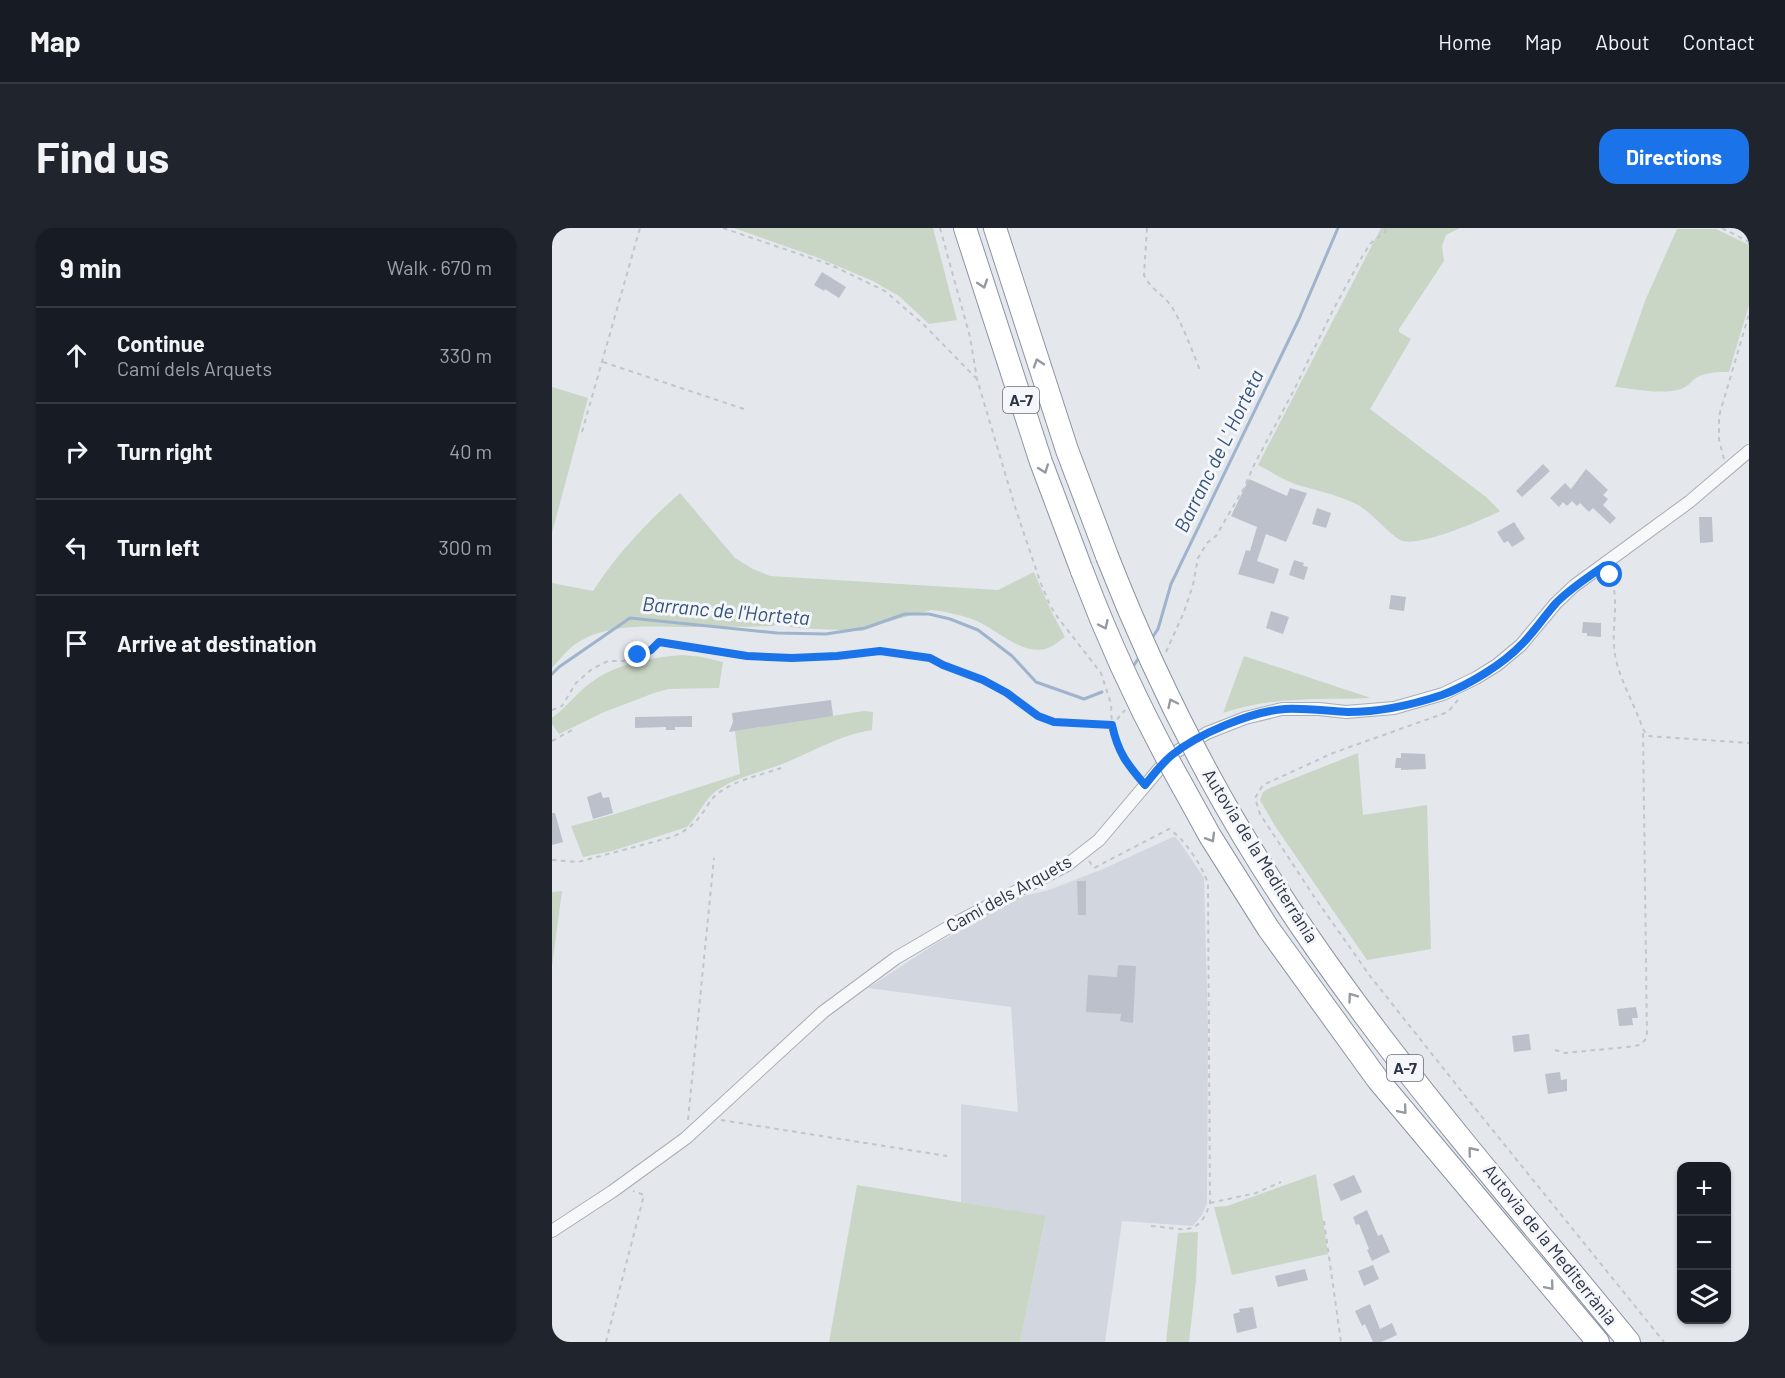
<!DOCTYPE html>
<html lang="en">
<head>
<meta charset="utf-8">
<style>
  :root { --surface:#171b24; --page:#20242c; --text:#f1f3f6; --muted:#9ea1a6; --line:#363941; --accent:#1a73e8 }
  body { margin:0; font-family:Barlow,sans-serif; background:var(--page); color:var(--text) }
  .controls { position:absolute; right:18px; bottom:18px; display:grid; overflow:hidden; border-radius:12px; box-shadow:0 2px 4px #0004 }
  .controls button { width:54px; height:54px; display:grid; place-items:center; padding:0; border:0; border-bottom:2px solid var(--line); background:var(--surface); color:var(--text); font:30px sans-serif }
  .stop { position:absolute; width:18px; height:18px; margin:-14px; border:4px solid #1a73e8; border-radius:50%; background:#fff }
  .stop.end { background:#1a73e8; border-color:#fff; box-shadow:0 2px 6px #0008 }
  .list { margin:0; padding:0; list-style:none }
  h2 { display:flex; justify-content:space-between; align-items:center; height:78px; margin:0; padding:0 24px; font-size:26px }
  h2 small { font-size:20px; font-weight:400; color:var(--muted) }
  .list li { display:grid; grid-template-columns:39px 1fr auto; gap:18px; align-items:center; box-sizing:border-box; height:96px; padding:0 24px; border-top:2px solid var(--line) }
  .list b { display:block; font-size:22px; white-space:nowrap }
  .list p { margin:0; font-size:20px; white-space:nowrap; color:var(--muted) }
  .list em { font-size:20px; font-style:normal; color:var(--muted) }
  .icon { flex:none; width:33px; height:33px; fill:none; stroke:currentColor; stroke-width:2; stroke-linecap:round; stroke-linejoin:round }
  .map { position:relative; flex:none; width:1197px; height:1114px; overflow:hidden; border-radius:18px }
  header { display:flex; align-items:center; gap:36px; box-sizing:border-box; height:84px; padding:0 30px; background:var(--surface); border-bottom:2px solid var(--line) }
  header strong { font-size:28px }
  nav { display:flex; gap:33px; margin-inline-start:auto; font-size:21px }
  .intro { display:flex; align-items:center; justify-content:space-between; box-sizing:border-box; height:144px; padding:0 36px }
  h1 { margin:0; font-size:42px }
  .button { padding:15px 27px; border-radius:18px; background:var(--accent); color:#fff; font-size:21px; font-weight:700 }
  main { display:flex; gap:36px; padding:0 36px }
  aside { flex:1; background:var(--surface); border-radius:18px; box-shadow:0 2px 4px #0004 }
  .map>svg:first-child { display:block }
  .built { fill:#d2d6de }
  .green { fill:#c9d6c5 }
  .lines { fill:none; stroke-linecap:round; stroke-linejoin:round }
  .stream { stroke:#9fb4cc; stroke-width:3 }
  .building { fill:#bbc0ca }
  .street-casing { stroke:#a9aeb7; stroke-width:14 }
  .highway-casing { stroke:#8b94a3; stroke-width:24 }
  .path { stroke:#c2c5cb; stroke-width:2; stroke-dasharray:4.5 4.5; stroke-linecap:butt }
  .street { stroke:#f7f8fa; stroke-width:12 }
  .highway { stroke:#fff; stroke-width:22 }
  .highway-bridge-casing { stroke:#8b94a3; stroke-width:24; stroke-linecap:butt }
  .highway-bridge { stroke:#fff; stroke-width:22 }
  .oneway { stroke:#959aa2 }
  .route { stroke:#1a73e8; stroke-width:8 }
  .labels { text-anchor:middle; stroke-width:6; stroke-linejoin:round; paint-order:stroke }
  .shield { fill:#f4f6f9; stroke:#676e7b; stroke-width:1.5 }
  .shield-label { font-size:16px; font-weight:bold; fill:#2b3445 }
  .street-label { font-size:18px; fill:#2b3445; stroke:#f4f6f9 }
  .water-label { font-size:20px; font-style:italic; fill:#34527a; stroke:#f4f6f9 }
</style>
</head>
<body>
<header>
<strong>Map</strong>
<nav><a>Home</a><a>Map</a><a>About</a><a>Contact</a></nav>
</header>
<div class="intro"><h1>Find us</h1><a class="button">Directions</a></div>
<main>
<aside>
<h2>9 min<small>Walk · 670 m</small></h2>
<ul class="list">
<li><svg class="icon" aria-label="ahead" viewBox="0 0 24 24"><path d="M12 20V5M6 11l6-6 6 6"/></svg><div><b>Continue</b><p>Camí dels Arquets</p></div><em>330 m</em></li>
<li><svg class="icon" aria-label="right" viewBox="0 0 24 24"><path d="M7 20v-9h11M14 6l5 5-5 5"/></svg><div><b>Turn right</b></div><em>40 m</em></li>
<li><svg class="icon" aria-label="left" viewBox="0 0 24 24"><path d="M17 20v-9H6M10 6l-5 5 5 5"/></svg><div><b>Turn left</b></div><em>300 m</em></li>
<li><svg class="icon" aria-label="arrive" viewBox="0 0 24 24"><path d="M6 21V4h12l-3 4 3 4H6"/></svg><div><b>Arrive at destination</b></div></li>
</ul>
</aside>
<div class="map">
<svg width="1197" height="1114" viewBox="0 0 1197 1114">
  <rect width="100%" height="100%" fill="#e4e7ec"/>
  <!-- built -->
  <path class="built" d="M621,609H623L627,613L652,650L656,804L655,975L650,987L641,998L570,993L553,1114H468L494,989L409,974V876L466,884L459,779L316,760L380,718L468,669L497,662L551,641Z"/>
  <!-- green -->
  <path class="green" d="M182,0H381L405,92L377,96L347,68L321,53L264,29Z
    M829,0H908L894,7L890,18L892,33L847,101V104L859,111L818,181L934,269L948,283C931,292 863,321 848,312C831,301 819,282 800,274C782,266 762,262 743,256C730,251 718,243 706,237Z
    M1125,1H1164L1197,17V77L1177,144C1166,144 1154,144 1144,150C1139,153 1136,159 1129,161C1109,167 1084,161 1063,159L1093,73Z
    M0,159L36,170L0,305Z
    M128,265L183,330L201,341L218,348L446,362L482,344L499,383L513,409C507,413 501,419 493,421C468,427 443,399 420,391C408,387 392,383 379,382L331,395L310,403L244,400L234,398L229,394L221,398C197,399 172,399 148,399C110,400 65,393 30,412C18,418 9,430 0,440V355L41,363C65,326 95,294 128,265Z
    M131,427L150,429L171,434L167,460L116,461L102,465L50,485L7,506L0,496V490C11,482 20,471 31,461C59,436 95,430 131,427Z
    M692,428L819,470C769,472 719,468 671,485Z
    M312,483L321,484L320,502C292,506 267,520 242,531C217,543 187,547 164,563C152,572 146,588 135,599L60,623L31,629L19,598L60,587L188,546L183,503Z
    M806,525L811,587L875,577L879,721L815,732L723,598L708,572L711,564L718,560Z
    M10,663L0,738V664Z
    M764,946L776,1026L680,1047L662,979L675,978Z
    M305,957L494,988L468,1114H277Z
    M646,1004L644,1052L637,1114H614L626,1005Z"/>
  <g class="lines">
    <!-- stream -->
    <path class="stream" d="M600,410L606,401L619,356L747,91L786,0
      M580,440L588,428
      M0,446L7,439L78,390L225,405L274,406L313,400L353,386H377L398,391L426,402L460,428L484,454L532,471L550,464"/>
  </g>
  <!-- building -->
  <path class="building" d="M270,44L294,59L287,70L273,61L272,63L262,57Z
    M991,236L998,243L970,269L964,263Z
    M1034,241L1056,262L1051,267L1056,271L1051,277L1064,290L1058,296L1041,280L1037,284L1028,275L1025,278L1020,273L1015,278L1011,274L1007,279L998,270L1013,255L1019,261Z
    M697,251L735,268L738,260L755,265L734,314L714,306L705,333L727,341L722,356L686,346L694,322L698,323L705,299L679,288Z
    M765,280L779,285L774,300L760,296Z
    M1147,289H1160L1161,314L1148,315Z
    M962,294L973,311L960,319L956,313L952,315L945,304Z
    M742,332L752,335L751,338L756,339L752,352L737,347Z
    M839,367L854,369L852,383L837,381Z
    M719,383L737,389L731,406L714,400Z
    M1031,394L1049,395V409L1035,408V405H1030Z
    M279,472L281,488L177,504L181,494L180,485Z
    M140,488V499H123V502H114V499L83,500V489Z
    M849,525L873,526L874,541L849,542V540H843L844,530H849Z
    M49,564L51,570L57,569L61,585L41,591L35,569Z
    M0,585H3L11,614L0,617Z
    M525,653H534V687H526Z
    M566,737L584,738L581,795L568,793L569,786L534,784L536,747L565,749Z
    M1084,779L1086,790H1080L1081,797L1067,798L1065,781Z
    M977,806L979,822L962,824L960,808Z
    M1008,844L1009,852L1015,851V863L996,866L993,846Z
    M802,947L810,964L789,973L781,956Z
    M815,982L826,1008L830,1006L838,1024L820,1033L815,1022L817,1021L807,996L804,997L801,989Z
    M821,1037L827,1051L812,1058L806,1043Z
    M753,1041L756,1052L726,1059L723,1048Z
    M818,1076L828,1101L840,1095L845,1107L829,1114H821L813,1096L810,1098L803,1083Z
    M701,1079L705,1100L685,1105L681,1086L688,1084L687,1081Z"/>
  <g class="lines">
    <defs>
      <path id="street" d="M0,1003L61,963L134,910L271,784L344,730L402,696L515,637L547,612L619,527L655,505L693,490L730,481H767L794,484L842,480L891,466L924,450L945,437L969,417L1004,375L1022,358L1137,274L1197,223"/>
      <path id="highway" d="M413,0L489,234L530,343
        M443,0L515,222L555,328
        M656,546C768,754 928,932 1077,1114
        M631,559L658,608L716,700L826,852L1046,1114"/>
    </defs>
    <!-- street casing -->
    <use href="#street" class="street-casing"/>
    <!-- highway casing -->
    <use href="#highway" class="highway-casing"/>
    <!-- path -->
    <path class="path" d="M171,0L279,37L333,63L372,97L425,151
      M388,0L418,109L425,151L464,282L488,353L497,375L503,386L549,445L559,476L560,497L564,516L576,537L585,548
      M595,0L592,47C598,61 612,67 620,79C632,100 640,122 649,145
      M1170,0L1197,14
      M51,134L195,182
      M30,204L88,0
      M1172,231L1167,212V188L1197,86
      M1057,345C1070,373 1057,401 1064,432C1070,456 1083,478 1091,501L1096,508L1197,515
      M614,424L632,384L641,357L646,330L655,315L664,308L692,260L702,237L742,162L780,84L811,27L819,15L833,4L834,0
      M906,472L896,484L781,525L711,557L703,570L708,586L761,667L818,748L930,889L1112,1114
      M0,482L10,478L24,455L40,441L56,433H71L99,421L107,414L195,428L239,430L285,428L328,423L378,430L391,437L431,452L455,465L486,488L502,494L545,498L560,497L573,482
      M0,513L20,502
      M0,632L26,634L120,609C134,603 143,596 152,583C155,579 157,574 160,571C176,553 207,548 229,540
      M537,633L542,640L617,601C632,610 651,639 656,656L658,975C647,1011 630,1000 599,998
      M1003,822L1013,825L1075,819L1088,817L1095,810L1091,501
      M136,892L162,630
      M169,892L395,928
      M658,975L704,965L729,954
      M772,993L789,1114
      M54,1114L92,967L81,963"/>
    <!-- street -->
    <use href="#street" class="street"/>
    <!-- highway -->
    <use href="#highway" class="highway"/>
    <defs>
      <path id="highway-bridge" d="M555,328C584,402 618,476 656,546
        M530,343C558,417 592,490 631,559"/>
    </defs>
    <!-- highway-bridge casing -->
    <use href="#highway-bridge" class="highway-bridge-casing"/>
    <!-- highway-bridge -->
    <use href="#highway-bridge" class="highway-bridge"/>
  </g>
  <!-- one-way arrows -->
  <defs><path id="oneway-chevron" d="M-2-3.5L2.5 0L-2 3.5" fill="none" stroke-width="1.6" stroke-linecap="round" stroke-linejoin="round" transform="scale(1.5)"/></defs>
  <g class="oneway">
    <use href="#oneway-chevron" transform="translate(431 56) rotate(72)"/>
    <use href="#oneway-chevron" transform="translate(486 135) rotate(-108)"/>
    <use href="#oneway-chevron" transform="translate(492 241) rotate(70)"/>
    <use href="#oneway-chevron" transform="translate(552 397) rotate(65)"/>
    <use href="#oneway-chevron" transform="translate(620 475) rotate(-115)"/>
    <use href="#oneway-chevron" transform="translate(659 610) rotate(59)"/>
    <use href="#oneway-chevron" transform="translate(800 769) rotate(-126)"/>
    <use href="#oneway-chevron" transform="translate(851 882) rotate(50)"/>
    <use href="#oneway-chevron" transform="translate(920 923) rotate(-129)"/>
    <use href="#oneway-chevron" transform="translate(998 1058) rotate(50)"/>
  </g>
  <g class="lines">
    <!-- route -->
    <path class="route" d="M86,427L99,422L107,414L195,428L240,430L285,428L328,423L378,430L391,437L431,452L455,465L486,488L502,494L560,497C566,525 575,536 593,557C601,547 610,535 620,527C646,506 700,483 733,481C754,480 775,483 796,484C828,484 860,477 890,467C917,457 951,436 970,416C983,403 993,387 1005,374C1019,360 1036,349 1052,338L1058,347"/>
  </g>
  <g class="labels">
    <!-- shield labels -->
    <g class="shield">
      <rect x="451" y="159" width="36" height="26" rx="4.5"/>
      <rect x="835" y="827" width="36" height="26" rx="4.5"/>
    </g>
    <g class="shield-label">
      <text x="469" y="178">A-7</text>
      <text x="853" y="846">A-7</text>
    </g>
    <!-- street labels -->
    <g class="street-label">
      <text transform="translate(708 628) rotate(58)" y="6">Autovia de la Mediterrània</text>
      <text transform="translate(457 666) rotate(-29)" y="6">Camí dels Arquets</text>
      <text transform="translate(998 1017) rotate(51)" y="6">Autovia de la Mediterrània</text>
    </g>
    <!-- water labels -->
    <g class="water-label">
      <text transform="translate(667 223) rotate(-64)" y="7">Barranc de L' Horteta</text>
      <text transform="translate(174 383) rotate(5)" y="7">Barranc de l'Horteta</text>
    </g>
  </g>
</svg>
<div class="controls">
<button>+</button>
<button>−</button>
<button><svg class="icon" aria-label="layers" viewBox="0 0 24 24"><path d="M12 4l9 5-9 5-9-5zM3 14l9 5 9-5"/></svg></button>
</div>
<div class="stop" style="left:1058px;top:347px"></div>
<div class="stop end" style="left:86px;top:427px"></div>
</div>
</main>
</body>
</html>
